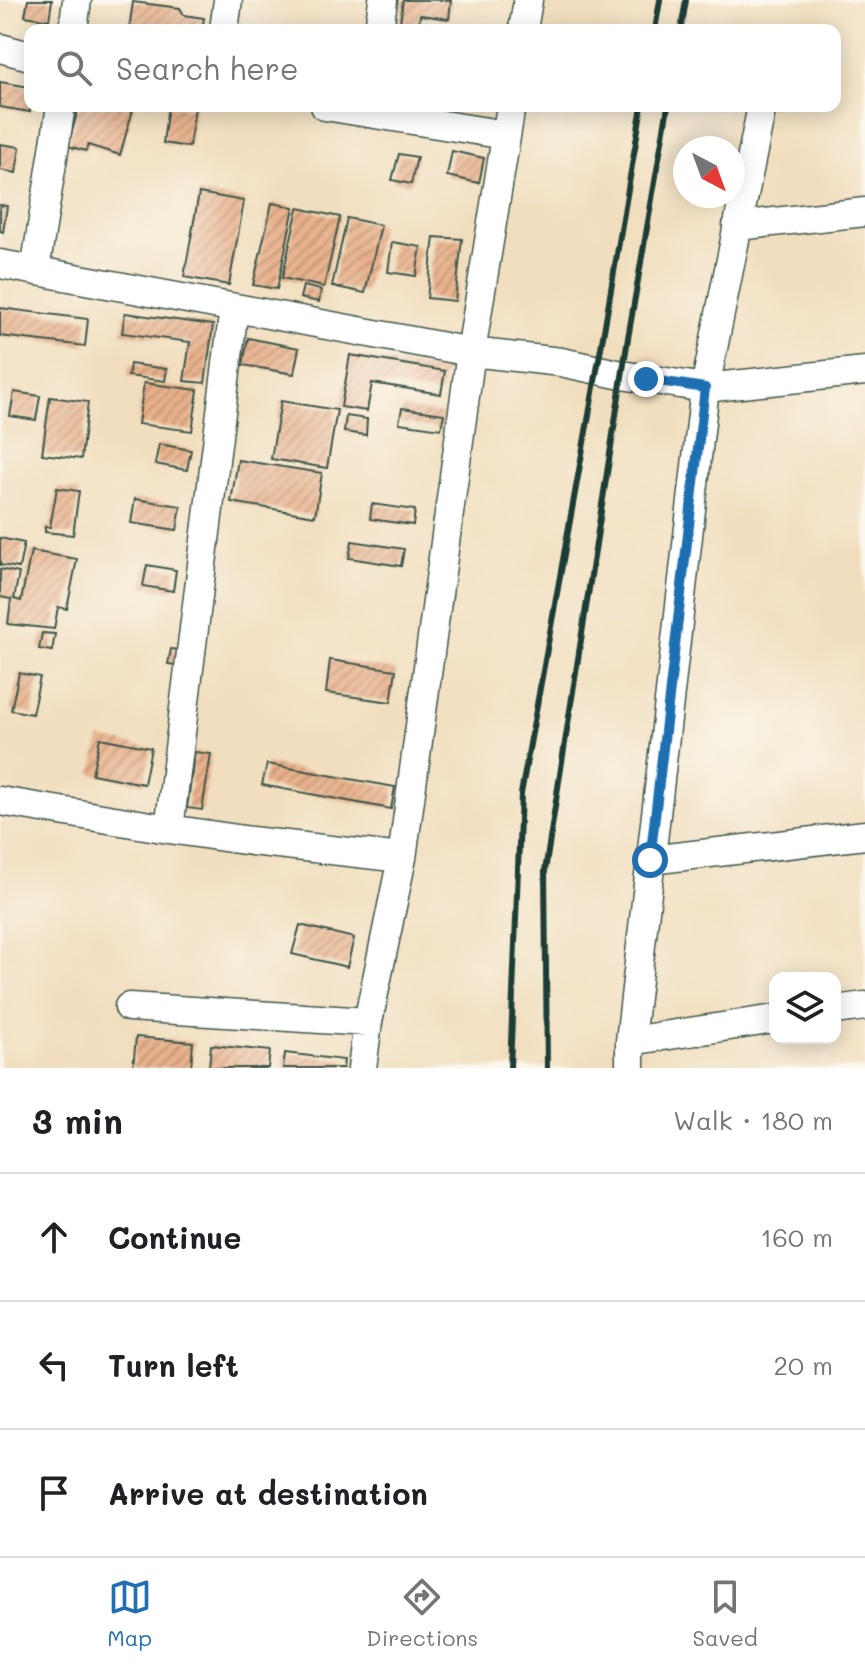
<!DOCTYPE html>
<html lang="en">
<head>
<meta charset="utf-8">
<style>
  :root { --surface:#fff; --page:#f6f6f6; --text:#202124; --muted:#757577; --line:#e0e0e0; --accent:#1f6fb2 }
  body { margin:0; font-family:Mali,sans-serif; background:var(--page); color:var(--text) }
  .controls { position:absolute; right:24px; bottom:24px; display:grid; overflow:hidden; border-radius:16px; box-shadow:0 4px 20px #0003 }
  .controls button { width:72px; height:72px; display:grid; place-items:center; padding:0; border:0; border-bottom:2px solid var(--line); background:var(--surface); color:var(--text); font:40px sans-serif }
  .compass { position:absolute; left:673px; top:136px; width:72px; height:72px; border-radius:50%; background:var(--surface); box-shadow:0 4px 20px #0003; rotate:139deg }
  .stop { position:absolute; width:24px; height:24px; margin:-18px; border:6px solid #1f6fb2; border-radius:50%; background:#fff }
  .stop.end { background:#1f6fb2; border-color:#fff; box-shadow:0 2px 8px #0008 }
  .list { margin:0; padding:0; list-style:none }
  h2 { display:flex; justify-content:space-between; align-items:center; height:104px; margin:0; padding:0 32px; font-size:34px }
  h2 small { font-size:26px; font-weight:400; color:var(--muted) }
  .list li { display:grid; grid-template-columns:52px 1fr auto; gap:24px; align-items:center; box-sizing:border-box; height:128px; padding:0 32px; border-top:2px solid var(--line) }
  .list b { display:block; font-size:30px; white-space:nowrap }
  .list em { font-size:26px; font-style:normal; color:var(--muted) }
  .icon { flex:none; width:44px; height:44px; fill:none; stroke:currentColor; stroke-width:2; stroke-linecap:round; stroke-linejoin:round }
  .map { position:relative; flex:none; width:865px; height:1068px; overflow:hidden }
  .search { position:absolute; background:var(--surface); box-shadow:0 4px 20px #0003; left:24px; right:24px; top:24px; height:88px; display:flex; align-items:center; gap:20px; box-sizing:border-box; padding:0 28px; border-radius:16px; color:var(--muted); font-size:30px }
  .sheet { height:488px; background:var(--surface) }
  nav { display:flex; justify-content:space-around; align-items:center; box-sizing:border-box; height:112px; border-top:2px solid var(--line); background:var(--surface); font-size:22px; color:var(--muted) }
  nav a { display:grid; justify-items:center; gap:4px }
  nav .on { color:var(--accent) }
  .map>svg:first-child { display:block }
  .building { fill:url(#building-hatch) }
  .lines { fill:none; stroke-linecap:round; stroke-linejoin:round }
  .minor-casing { stroke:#3e5549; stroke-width:31 }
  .minor { stroke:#fff; stroke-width:28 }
  .rail { stroke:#1f3d34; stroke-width:6 }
  .route { stroke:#1f6fb2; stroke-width:10 }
</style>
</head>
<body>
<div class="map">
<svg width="865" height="1068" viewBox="0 0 865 1068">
  <defs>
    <pattern id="building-hatch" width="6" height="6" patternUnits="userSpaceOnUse" patternTransform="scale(2)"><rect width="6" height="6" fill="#e9b18b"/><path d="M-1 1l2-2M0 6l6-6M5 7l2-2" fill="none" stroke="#bc9172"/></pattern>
  </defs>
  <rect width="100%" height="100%" fill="#fbf7ec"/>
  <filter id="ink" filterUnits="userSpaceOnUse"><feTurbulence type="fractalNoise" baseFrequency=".0125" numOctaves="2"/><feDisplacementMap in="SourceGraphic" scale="16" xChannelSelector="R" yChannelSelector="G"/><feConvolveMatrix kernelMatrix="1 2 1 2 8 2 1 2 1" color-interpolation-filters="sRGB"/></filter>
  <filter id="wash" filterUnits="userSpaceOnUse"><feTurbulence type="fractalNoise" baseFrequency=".006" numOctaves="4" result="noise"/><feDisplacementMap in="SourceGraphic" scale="32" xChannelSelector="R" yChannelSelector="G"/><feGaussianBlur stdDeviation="1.8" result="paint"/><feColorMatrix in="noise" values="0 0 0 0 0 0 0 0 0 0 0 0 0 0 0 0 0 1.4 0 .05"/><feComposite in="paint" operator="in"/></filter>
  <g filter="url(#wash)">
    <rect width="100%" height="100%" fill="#f1debe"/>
    <g id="blocks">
      <!-- building -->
      <path class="building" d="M28,0H52L49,20L25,16Z
        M403,0H451L449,19L420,15L418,30H399Z
        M133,2L180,8L184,15L204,18L202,30H129Z
        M0,82L30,87V112L0,107Z
        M79,106H134L120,155L88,145L86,151L68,146Z
        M168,106L195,108L189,147L163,143Z
        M0,144L20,147L16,173L0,170Z
        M452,151L484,158L479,183L447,176Z
        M399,154L417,157L411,184L392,180Z
        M199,193L244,201L229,285L184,277Z
        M272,203L294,207L277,289L253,285Z
        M0,205L7,206L3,232L0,231Z
        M298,208L340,217L324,287L282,278Z
        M347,218L381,225L365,293L332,286Z
        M434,237L462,239L455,301L427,298Z
        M392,242L421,247L416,276L388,272Z
        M303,286L321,290L319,302L300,298Z
        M0,308L88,319L85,346L0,336Z
        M125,313L213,325L205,383L184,381L190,342L122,333Z
        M248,338L299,348L294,374L243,365Z
        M350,355L445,371L441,394L372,383L367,411L341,407Z
        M130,364L167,369L165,381L128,376Z
        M144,383L198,390L192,431L138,424Z
        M14,392L40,396L36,420L10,416Z
        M50,397L88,402L81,459L42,454Z
        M281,401L337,410L327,468L271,459Z
        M402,408L444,414L441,429L399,423Z
        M346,416L367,419L366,435L344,432Z
        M159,444L191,450L187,470L155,464Z
        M238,460L322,473L315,516L231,502Z
        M57,488L79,491L73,535L45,532V527H50Z
        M135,499L181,506L177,530L131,523Z
        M372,504L415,510L413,525L370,519Z
        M0,538L24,543L19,568L0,565Z
        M352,541L404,549L401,566L349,558Z
        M31,551L77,559L67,609L58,607L54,629L8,624L11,599L0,597V569L19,573L14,599L21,601Z
        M147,565L176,570L173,591L143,586Z
        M42,633L55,634L52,651L39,649Z
        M171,649L179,650L176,665L168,664Z
        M330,660L396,670L391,702L326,693Z
        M19,673L40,677L32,714L11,710Z
        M100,738L151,748L144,784L92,774Z
        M195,752L211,754L202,810L187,808Z
        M267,764L395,787L391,809L262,785Z
        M300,925L354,938L347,967L292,954Z
        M136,1037L193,1042L191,1068H133Z
        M211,1045L270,1051L268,1068H209Z
        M285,1053L344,1060L343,1068H283Z"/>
    </g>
  </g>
  <g filter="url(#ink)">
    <use href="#blocks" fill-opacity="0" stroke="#3e5549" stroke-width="2"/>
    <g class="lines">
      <defs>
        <path id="minor" d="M73,30L77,0
          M224,30L228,0
          M379,30L383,0
          M523,30L528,0
          M0,48L30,56
          M325,106L506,135
          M737,226L865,212
          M0,264L471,352L561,362L622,375L705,388L865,371
          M35,270L61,106
          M234,308L169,829L251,841L402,858
          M0,801L169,829
          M650,860L865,835
          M129,1007L368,1022L402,858L471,352L511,106
          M835,1010L865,1006
          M630,1041L775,1019
          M362,1068L368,1022
          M630,1068V1041L705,388L762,106"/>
      </defs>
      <!-- minor casing -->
      <use href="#minor" class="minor-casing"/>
      <!-- minor -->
      <use href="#minor" class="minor"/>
      <!-- rail -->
      <path class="rail" d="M655,30L660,0
        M681,30L686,0
        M510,1068L521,794L604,331L642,106
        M547,1068L545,871L628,338L668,106"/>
    </g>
  </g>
  <g class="lines" filter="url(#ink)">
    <!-- route -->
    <path class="route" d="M646,379L705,388L650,860"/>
  </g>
</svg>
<div class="controls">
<button><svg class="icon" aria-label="layers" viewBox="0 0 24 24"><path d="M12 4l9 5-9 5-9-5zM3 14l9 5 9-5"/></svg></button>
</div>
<svg class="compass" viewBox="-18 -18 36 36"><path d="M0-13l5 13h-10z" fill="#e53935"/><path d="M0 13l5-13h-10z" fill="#757577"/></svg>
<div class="stop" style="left:650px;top:860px"></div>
<div class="stop end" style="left:646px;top:379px"></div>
<div class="search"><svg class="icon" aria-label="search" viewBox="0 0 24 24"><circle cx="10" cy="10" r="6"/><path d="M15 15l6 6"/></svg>Search here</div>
</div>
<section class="sheet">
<h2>3 min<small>Walk · 180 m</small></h2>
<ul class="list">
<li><svg class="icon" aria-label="ahead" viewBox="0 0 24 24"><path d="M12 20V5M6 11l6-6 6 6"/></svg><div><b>Continue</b></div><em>160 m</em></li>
<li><svg class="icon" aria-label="left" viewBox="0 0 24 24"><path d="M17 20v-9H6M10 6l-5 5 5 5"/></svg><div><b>Turn left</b></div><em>20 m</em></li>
<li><svg class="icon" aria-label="arrive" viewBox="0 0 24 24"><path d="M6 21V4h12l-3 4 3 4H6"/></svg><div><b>Arrive at destination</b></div></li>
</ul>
</section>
<nav>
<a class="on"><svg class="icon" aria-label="map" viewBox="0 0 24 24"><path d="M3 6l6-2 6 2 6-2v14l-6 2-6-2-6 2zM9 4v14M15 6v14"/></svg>Map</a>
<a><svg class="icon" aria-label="directions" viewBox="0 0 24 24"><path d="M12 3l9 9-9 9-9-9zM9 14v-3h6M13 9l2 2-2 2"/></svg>Directions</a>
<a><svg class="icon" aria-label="saved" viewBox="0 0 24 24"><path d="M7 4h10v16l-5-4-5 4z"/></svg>Saved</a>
</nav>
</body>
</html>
